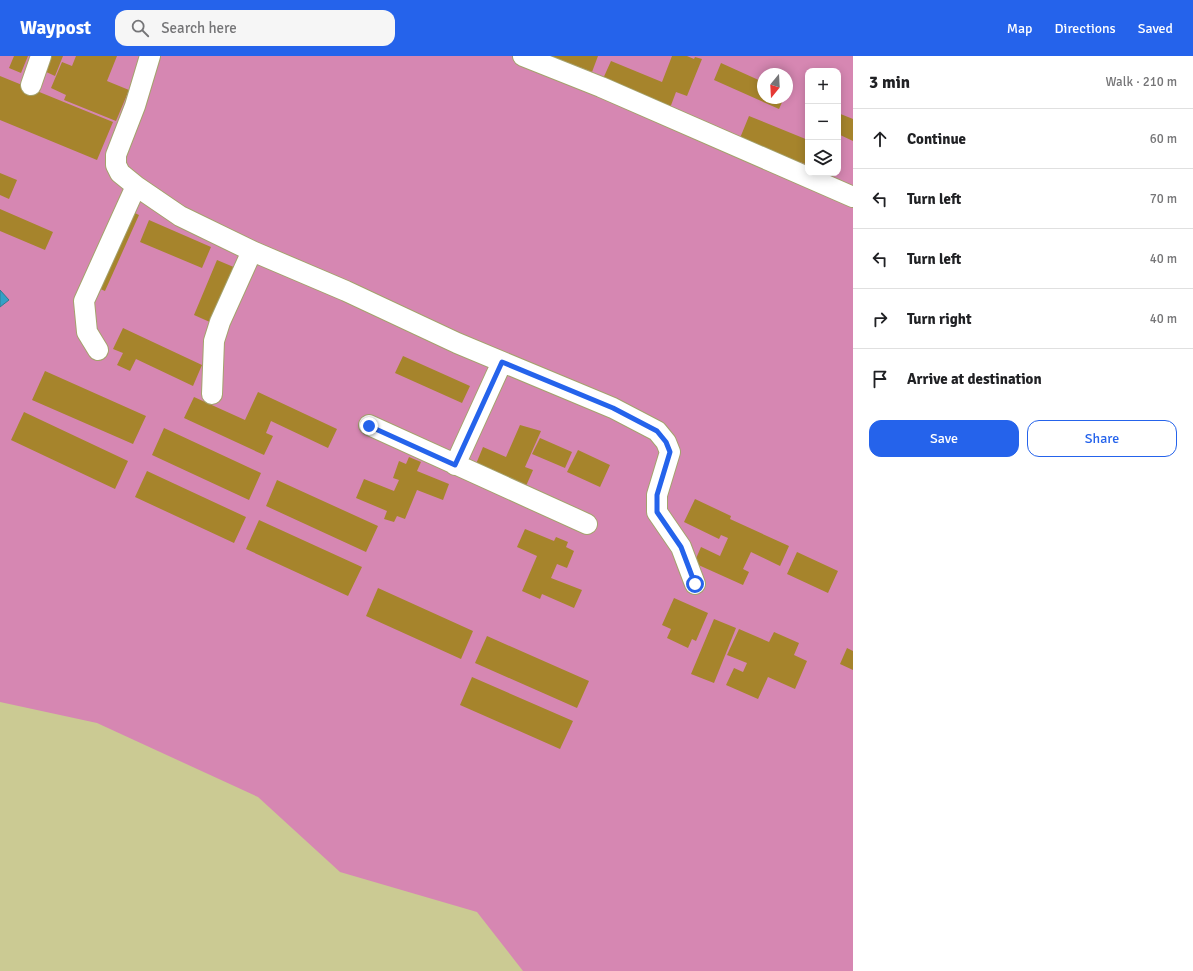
<!DOCTYPE html>
<html lang="en">
<head>
<meta charset="utf-8">
<style>
  :root { --surface:#fff; --page:#f6f6f6; --text:#202124; --muted:#757577; --line:#e0e0e0; --accent:#2563eb }
  body { margin:0; font-family:Signika,sans-serif; background:var(--page); color:var(--text) }
  .controls { position:absolute; right:12px; top:12px; display:grid; overflow:hidden; border-radius:8px; box-shadow:0 2px 10px #0003 }
  .controls button { width:36px; height:36px; display:grid; place-items:center; padding:0; border:0; border-bottom:1px solid var(--line); background:var(--surface); color:var(--text); font:20px sans-serif }
  .compass { position:absolute; left:757px; top:12px; width:36px; height:36px; border-radius:50%; background:var(--surface); box-shadow:0 2px 10px #0003; rotate:198deg }
  .stop { position:absolute; width:12px; height:12px; margin:-9px; border:3px solid #2563eb; border-radius:50%; background:#fff }
  .stop.end { background:#2563eb; border-color:#fff; box-shadow:0 1px 4px #0008 }
  .list { margin:0; padding:0; list-style:none }
  h2 { display:flex; justify-content:space-between; align-items:center; height:52px; margin:0; padding:0 16px; font-size:17px }
  h2 small { font-size:13px; font-weight:400; color:var(--muted) }
  .list li { display:grid; grid-template-columns:26px 1fr auto; gap:12px; align-items:center; box-sizing:border-box; height:60px; padding:0 16px; border-top:1px solid var(--line) }
  .list b { display:block; font-size:15px; white-space:nowrap }
  .list em { font-size:13px; font-style:normal; color:var(--muted) }
  .actions { display:flex; gap:8px; padding:12px 16px }
  .actions a { flex:1; padding:9px 0; border:1px solid var(--accent); border-radius:12px; text-align:center; font-size:14px; color:var(--accent) }
  .actions .main { background:var(--accent); color:#fff }
  .icon { flex:none; width:22px; height:22px; fill:none; stroke:currentColor; stroke-width:2; stroke-linecap:round; stroke-linejoin:round }
  .map { position:relative; flex:none; width:853px; height:915px; overflow:hidden }
  header { display:flex; align-items:center; gap:24px; box-sizing:border-box; height:56px; padding:0 20px; background:var(--accent); color:#fff }
  header strong { font-size:19px }
  nav { display:flex; gap:22px; margin-inline-start:auto; font-size:14px }
  .search { width:280px; height:36px; background:var(--page); display:flex; align-items:center; gap:10px; box-sizing:border-box; padding:0 14px; border-radius:12px; color:var(--muted); font-size:15px }
  main { display:flex }
  aside { flex:1; background:var(--surface) }
  .map>svg:first-child { display:block }
  .green { fill:#d687b2; fill-rule:evenodd }
  .water { fill:#33a0c7; stroke:#307c91 }
  .building { fill:#a6842c }
  .lines { fill:none; stroke-linecap:round; stroke-linejoin:round }
  .minor-casing { stroke:#a4a26d; stroke-width:22 }
  .minor { stroke:#fff; stroke-width:20 }
  .route { stroke:#2563eb; stroke-width:5 }
</style>
</head>
<body>
<header>
<strong>Waypost</strong>
<div class="search"><svg class="icon" aria-label="search" viewBox="0 0 24 24"><circle cx="10" cy="10" r="6"/><path d="M15 15l6 6"/></svg>Search here</div>
<nav><a>Map</a><a>Directions</a><a>Saved</a></nav>
</header>
<main>
<div class="map">
<svg width="853" height="915" viewBox="0 0 853 915">
  <rect width="100%" height="100%" fill="#cbca93"/>
  <!-- green -->
  <path class="green" d="M0,0H853V915H523L477,856L340,816L258,741L97,667L0,646ZM808,15H838V117H808ZM763,18H787V42H763Z"/>
  <!-- water -->
  <path class="water" d="M0,234L9,244L0,251Z"/>
  <!-- building -->
  <path class="building" d="M14,0H28L21,17L9,12Z
    M47,0H63L55,20L42,14Z
    M76,0H117L107,25L129,34L116,65L64,44L66,39L51,32L62,6L72,10Z
    M551,0H598L592,16Z
    M672,0H687L694,3L695,1L702,3L687,40L676,36L670,52L602,25L611,5L662,26Z
    M721,7L763,26V42H784L779,53L714,24Z
    M0,20L113,66L97,104L0,64Z
    M838,57L853,63V85L838,78Z
    M749,60L808,84V109L800,106L798,110L740,82Z
    M0,117L17,124L9,143L0,139Z
    M0,153L53,176L45,194L0,175Z
    M127,153L139,159L105,235L93,230Z
    M149,164L211,191L202,212L140,186Z
    M217,204L236,212L212,267L194,259Z
    M123,272L202,309L193,330L136,303L130,315L117,309L123,297L113,293Z
    M403,300L470,330L462,347L395,317Z
    M45,315L146,360L133,388L32,344Z
    M258,336L337,373L328,392L271,365L266,377L273,380L264,399L184,362L194,341L245,364Z
    M24,356L128,405L115,433L11,384Z
    M520,369L541,375L525,411L533,414L526,430L476,408L483,391L506,401Z
    M164,372L261,417L249,444L152,399Z
    M540,382L572,396L565,412L532,398Z
    M578,394L610,409L600,431L567,416Z
    M409,401L421,406L417,415L449,428L443,444L417,434L405,463L397,460L394,466L384,463L387,455L356,442L364,423L394,435L399,424L393,422L399,405L406,408Z
    M147,415L246,461L234,487L135,441Z
    M277,424L378,470L366,496L266,450Z
    M695,443L731,460L730,463L789,490L780,510L751,496L743,513L749,516L743,529L694,507L701,491L720,500L728,482L721,479L719,483L684,466Z
    M259,464L362,511L348,540L246,493Z
    M525,473L554,485L556,481L568,486L566,491L574,495L567,512L557,508L551,522L582,534L574,552L542,538L540,543L522,535L537,500L517,491Z
    M797,496L838,515L828,537L787,518Z
    M378,532L473,575L461,603L366,560Z
    M674,542L708,557L696,585L692,583L688,592L667,582L671,573L662,569Z
    M714,563L736,572L714,627L691,618Z
    M739,573L769,586L774,576L799,587L794,599L807,605L795,633L768,621L758,643L726,629L734,612L743,616L747,607L727,599Z
    M487,580L589,625L577,652L475,607Z
    M847,592L853,595V614L840,608Z
    M472,621L573,665L560,693L460,649Z"/>
  <g class="lines">
    <defs>
      <path id="minor" d="M150,0L135,50L116,99V109L120,117L136,130L180,160L252,195L346,235L457,287L613,352L657,375L666,386L670,396L657,439V456L681,491L695,528
        M523,0L601,31L853,141
        M31,29L41,0
        M98,294L87,276L84,245L136,130
        M212,338L214,285L220,266L252,195
        M369,369L587,468
        M455,409L502,306"/>
    </defs>
    <!-- minor casing -->
    <use href="#minor" class="minor-casing"/>
    <!-- minor -->
    <use href="#minor" class="minor"/>
  </g>
  <g class="lines">
    <!-- route -->
    <path class="route" d="M369,370L455,409L502,306L613,352L657,375L666,386L670,396L657,439V456L681,491L695,528"/>
  </g>
</svg>
<div class="controls">
<button>+</button>
<button>−</button>
<button><svg class="icon" aria-label="layers" viewBox="0 0 24 24"><path d="M12 4l9 5-9 5-9-5zM3 14l9 5 9-5"/></svg></button>
</div>
<svg class="compass" viewBox="-18 -18 36 36"><path d="M0-13l5 13h-10z" fill="#e53935"/><path d="M0 13l5-13h-10z" fill="#757577"/></svg>
<div class="stop" style="left:695px;top:528px"></div>
<div class="stop end" style="left:369px;top:370px"></div>
</div>
<aside>
<h2>3 min<small>Walk · 210 m</small></h2>
<ul class="list">
<li><svg class="icon" aria-label="ahead" viewBox="0 0 24 24"><path d="M12 20V5M6 11l6-6 6 6"/></svg><div><b>Continue</b></div><em>60 m</em></li>
<li><svg class="icon" aria-label="left" viewBox="0 0 24 24"><path d="M17 20v-9H6M10 6l-5 5 5 5"/></svg><div><b>Turn left</b></div><em>70 m</em></li>
<li><svg class="icon" aria-label="left" viewBox="0 0 24 24"><path d="M17 20v-9H6M10 6l-5 5 5 5"/></svg><div><b>Turn left</b></div><em>40 m</em></li>
<li><svg class="icon" aria-label="right" viewBox="0 0 24 24"><path d="M7 20v-9h11M14 6l5 5-5 5"/></svg><div><b>Turn right</b></div><em>40 m</em></li>
<li><svg class="icon" aria-label="arrive" viewBox="0 0 24 24"><path d="M6 21V4h12l-3 4 3 4H6"/></svg><div><b>Arrive at destination</b></div></li>
</ul>
<div class="actions"><a class="main">Save</a><a>Share</a></div>
</aside>
</main>
</body>
</html>
